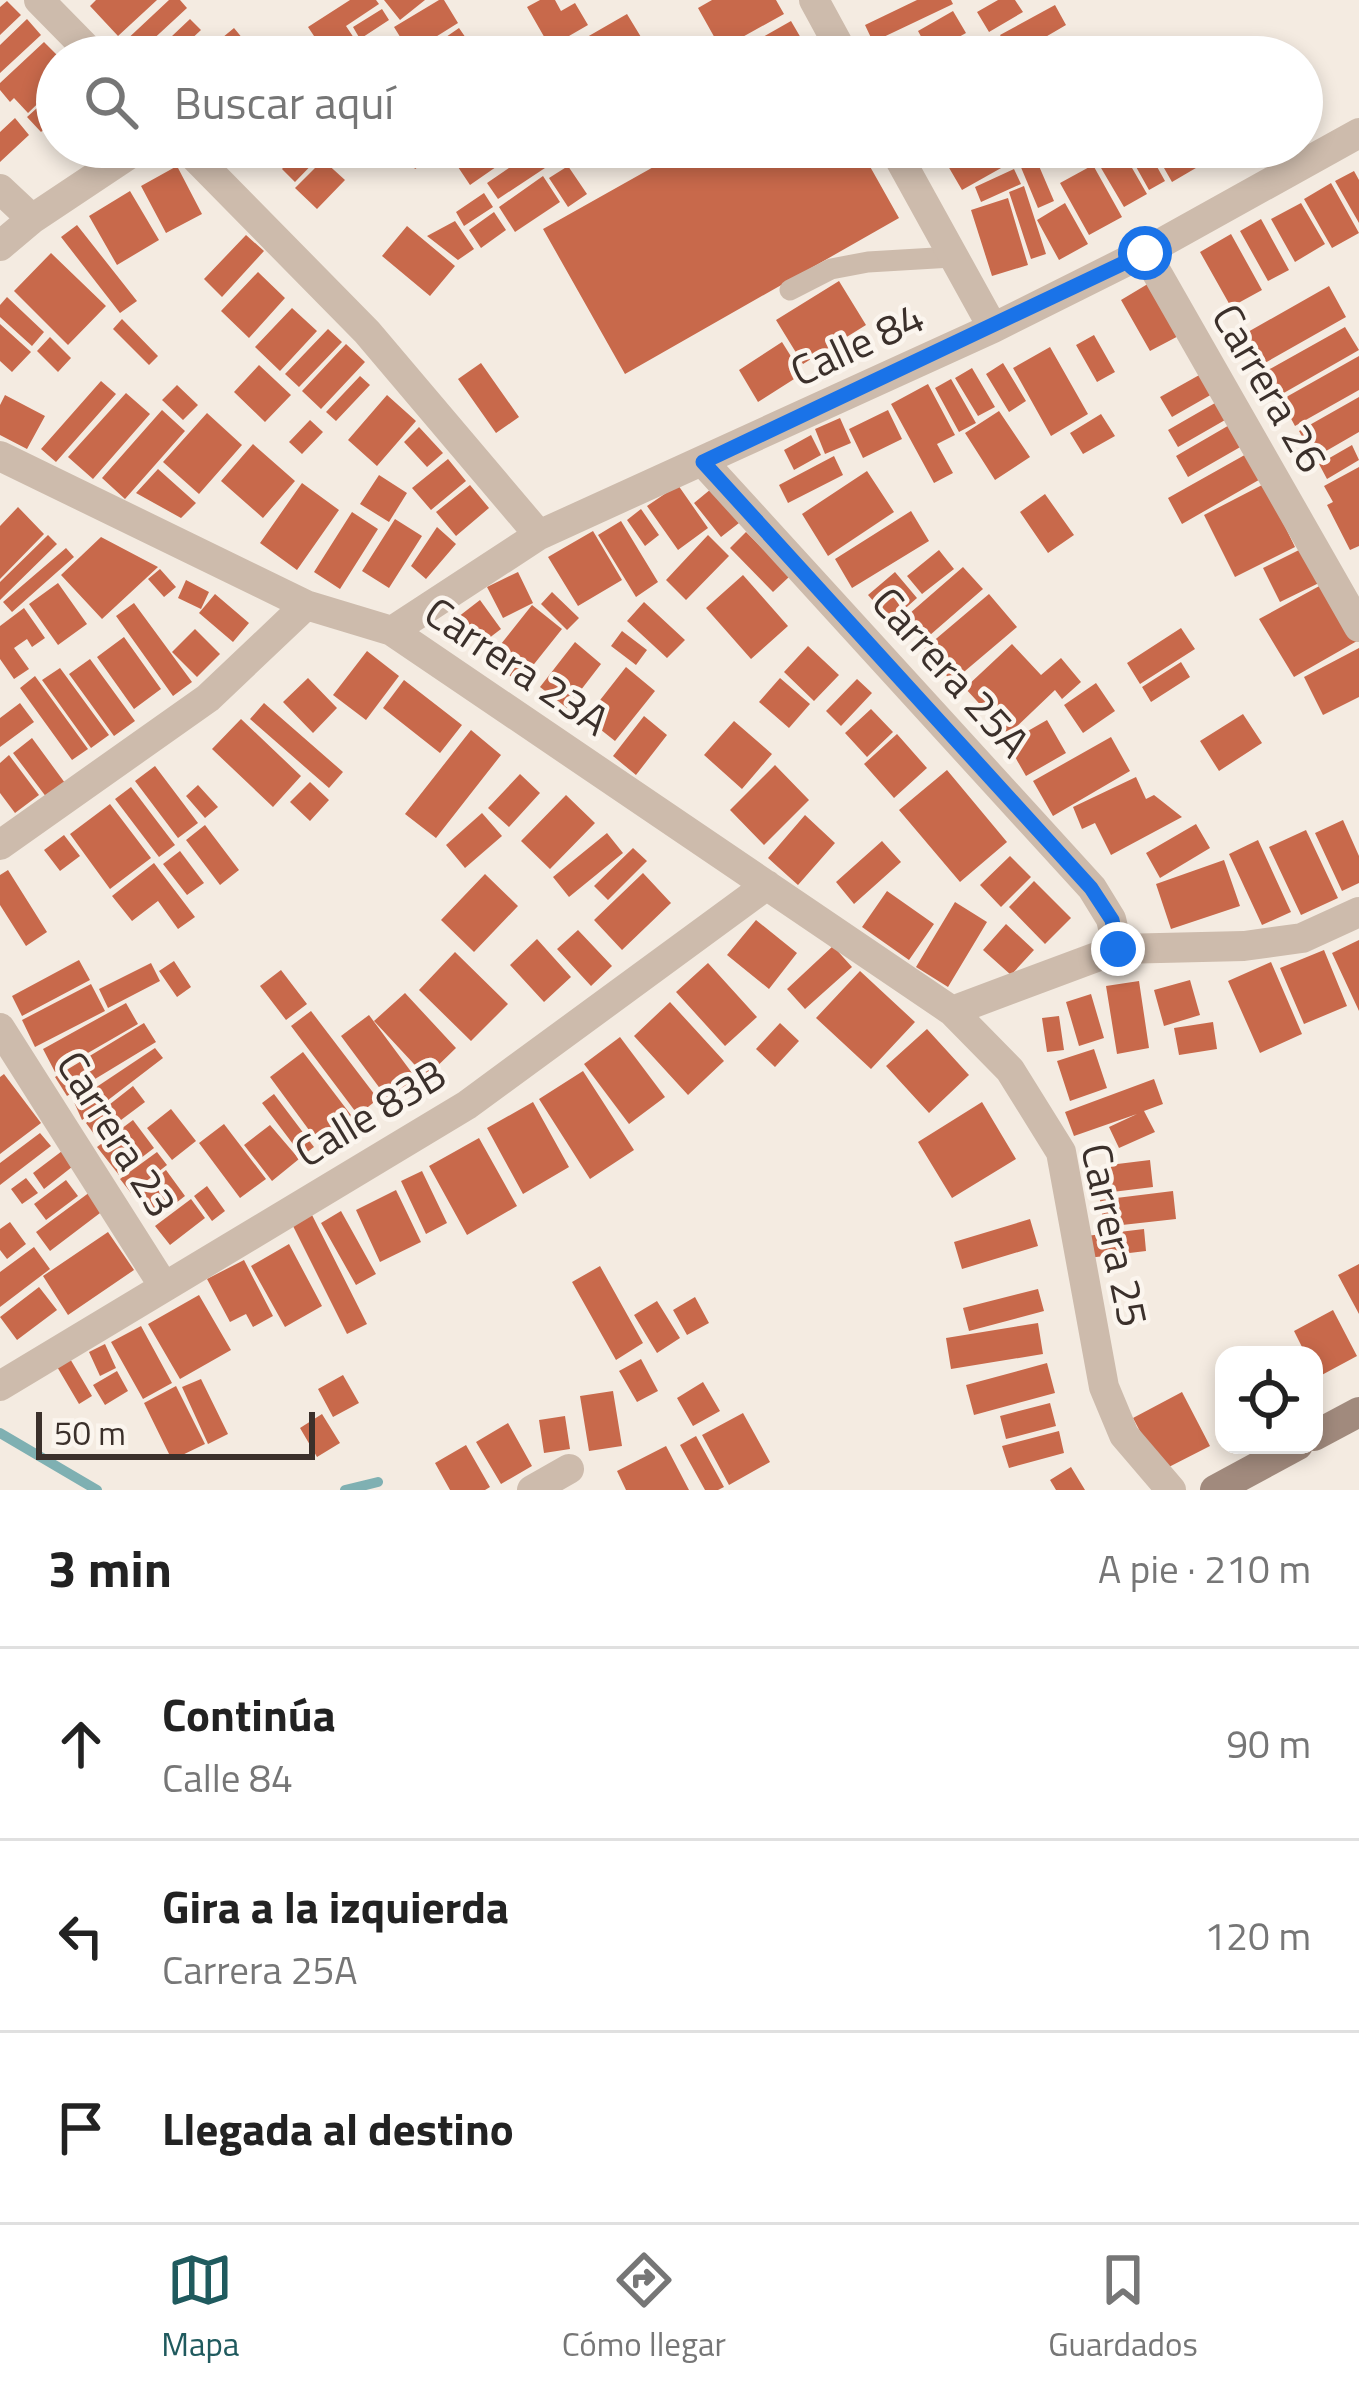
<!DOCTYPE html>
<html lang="es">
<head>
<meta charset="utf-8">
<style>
  :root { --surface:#fff; --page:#f2f2f2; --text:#222; --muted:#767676; --line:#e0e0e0; --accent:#1f5a5e }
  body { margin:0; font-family:"Titillium Web",sans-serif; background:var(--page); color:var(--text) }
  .controls { position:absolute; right:36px; bottom:36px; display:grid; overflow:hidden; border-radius:24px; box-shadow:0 6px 18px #0003 }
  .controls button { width:108px; height:108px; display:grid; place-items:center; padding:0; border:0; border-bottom:3px solid var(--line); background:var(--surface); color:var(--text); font:60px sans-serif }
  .scale { position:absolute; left:36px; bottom:30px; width:279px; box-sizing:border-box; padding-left:12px; border:6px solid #3b302b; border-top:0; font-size:33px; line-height:42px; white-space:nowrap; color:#3b302b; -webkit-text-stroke:9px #fbf5ee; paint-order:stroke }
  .stop { position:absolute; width:36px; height:36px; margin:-27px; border:9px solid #1a73e8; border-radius:50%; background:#fff }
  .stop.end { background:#1a73e8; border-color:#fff; box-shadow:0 3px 12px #0008 }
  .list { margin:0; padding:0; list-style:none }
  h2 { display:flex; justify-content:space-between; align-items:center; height:156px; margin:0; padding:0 48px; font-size:51px }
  h2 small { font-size:39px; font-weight:400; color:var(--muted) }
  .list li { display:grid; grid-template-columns:78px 1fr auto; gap:36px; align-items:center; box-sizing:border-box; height:192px; padding:0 48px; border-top:3px solid var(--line) }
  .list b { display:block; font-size:45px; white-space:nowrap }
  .list p { margin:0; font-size:39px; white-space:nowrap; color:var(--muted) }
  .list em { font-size:39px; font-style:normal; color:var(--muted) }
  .icon { flex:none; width:66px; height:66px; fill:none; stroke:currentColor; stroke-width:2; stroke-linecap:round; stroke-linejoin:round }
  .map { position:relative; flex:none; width:1359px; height:1490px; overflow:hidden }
  .search { position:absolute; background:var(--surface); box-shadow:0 6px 18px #0003; left:36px; right:36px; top:36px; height:132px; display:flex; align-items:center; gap:30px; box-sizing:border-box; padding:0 42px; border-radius:66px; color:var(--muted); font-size:45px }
  .sheet { height:732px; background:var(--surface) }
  nav { display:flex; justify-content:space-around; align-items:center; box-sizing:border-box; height:168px; border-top:3px solid var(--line); background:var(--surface); font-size:33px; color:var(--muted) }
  nav a { display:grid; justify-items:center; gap:6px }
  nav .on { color:var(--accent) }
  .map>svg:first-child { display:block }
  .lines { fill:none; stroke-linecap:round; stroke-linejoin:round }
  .stream { stroke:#7fb0b2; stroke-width:10 }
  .building { fill:#c8694b }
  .lane { stroke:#cdbbac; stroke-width:21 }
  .street { stroke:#cdbbac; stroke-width:30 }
  .secondary { stroke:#a18a7d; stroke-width:30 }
  .route { stroke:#1a73e8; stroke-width:15 }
  .labels { text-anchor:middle; stroke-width:9; stroke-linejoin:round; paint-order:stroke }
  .street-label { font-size:42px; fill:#3b302b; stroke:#fbf5ee }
</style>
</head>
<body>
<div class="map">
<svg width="1359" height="1490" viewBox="0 0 1359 1490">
  <rect width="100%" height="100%" fill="#f4ebe1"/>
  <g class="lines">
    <!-- stream -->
    <path class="stream" d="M0,1433L97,1490
      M345,1490L378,1482"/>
  </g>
  <!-- building -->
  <path class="building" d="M96,0H157L118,36L90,6Z
    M169,0H180L187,8L134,57L122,44Z
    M350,0H376L379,4L346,26L356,41L328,57L308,27Z
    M384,0H425L400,20Z
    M439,0H444L458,23L410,53L394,27Z
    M540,0H555L561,11L575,3L588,25L550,47L527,7Z
    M712,0H776L784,14L721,49L698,8Z
    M917,0H951L953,4L873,42L865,25Z
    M998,0H1015L1023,12L989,32L977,12Z
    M7,1L21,15L0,35V7Z
    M1055,5L1066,25L1013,56L1000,35Z
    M382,9L389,20L360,39L353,27Z
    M953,11L966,33L930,53L918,31Z
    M627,14L644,42L618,57H564L561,52Z
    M27,19L41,35L0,73V45Z
    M190,19L201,30L172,57H155L153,54Z
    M791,21L812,57H728Z
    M234,28L248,45L233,57H199Z
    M459,28L468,41L444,57H417Z
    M44,42L57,55V85L28,113L14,98L10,102L0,90V83Z
    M57,90V117L41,132L27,117Z
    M15,118L29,135L0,162V132Z
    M302,147H321L325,151L295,182L282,169Z
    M401,147H525L470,185L446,149L415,169Z
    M689,147H859L899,218L625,374L543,229Z
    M981,147H1013L1019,158L962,190L948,166Z
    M1046,147H1087L1056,165Z
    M1109,147H1120L1147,194L1124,207L1094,156Z
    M1125,147H1146L1165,181L1149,190Z
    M1152,147H1191L1201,165L1172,182Z
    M1196,147H1238L1207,165Z
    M537,149L548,166L498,199L487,183Z
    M1036,159L1054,201L1038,208L1020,165Z
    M323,160L345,180L317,209L295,188Z
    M1093,165L1122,217L1089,235L1060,183Z
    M177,166L202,214L166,233L141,186Z
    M568,166L587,194L568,207L549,178Z
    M1014,169L1021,184L981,202L975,187Z
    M1354,171L1359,180V223L1335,181Z
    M543,176L560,202L515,232L499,207Z
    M1331,183L1359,233L1332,248L1304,199Z
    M1024,186L1046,254L1031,259L1009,192Z
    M130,191L159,240L117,265L89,216Z
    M484,193L493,207L464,226L456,212Z
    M1008,198L1028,265L992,276L971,210Z
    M1065,203L1088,244L1059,260L1037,220Z
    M1301,203L1325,244L1295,262L1271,219Z
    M494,212L506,230L481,248L469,230Z
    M1261,219L1289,270L1268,281L1240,231Z
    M455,221L474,249L458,260L427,236Z
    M77,225L137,301L120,313L61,237Z
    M407,226L455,266L430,296L382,256Z
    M1231,234L1262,290L1231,307L1200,252Z
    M246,235L264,251L222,297L204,279Z
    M51,253L106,306L68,345L14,291Z
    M258,272L285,298L249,338L221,311Z
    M1156,279L1186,332L1150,351L1121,300Z
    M839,281L866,325L803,364L776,320Z
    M1329,286L1346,317L1256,368L1239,337Z
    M7,297L44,332L32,346L0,317V305Z
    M292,308L317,331L280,371L255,347Z
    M122,319L158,356L149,365L113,329Z
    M0,324L31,352L12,372L0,361Z
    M1345,327L1359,350L1275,398L1261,374Z
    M328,329L342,342L299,387L285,374Z
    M1094,335L1115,372L1097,382L1076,345Z
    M50,337L71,358L58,372L37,351Z
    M782,342L802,374L758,402L739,370Z
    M346,344L365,362L321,409L302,391Z
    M1050,347L1088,414L1051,436L1013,368Z
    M1359,356V390L1295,426L1281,400Z
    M481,363L519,417L496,433L458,379Z
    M1003,363L1026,401L1009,412L986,374Z
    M259,365L291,395L265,422L234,392Z
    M972,368L995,407L978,416L955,378Z
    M1210,369L1221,389L1172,417L1160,397Z
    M360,376L370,385L336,421L326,412Z
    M951,379L976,423L959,432L935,388Z
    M101,381L116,394L56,462L41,449Z
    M928,384L955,435L937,444L953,473L934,483L891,404Z
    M177,385L198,405L183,420L162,400Z
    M126,393L150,414L93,479L68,457Z
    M5,395L45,416L27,449L0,435V405Z
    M387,395L416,421L377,466L348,440Z
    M1359,397V432L1314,458L1299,431Z
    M1222,399L1232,416L1178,447L1168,430Z
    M162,410L185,431L125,499L102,478Z
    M888,410L902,439L863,458L849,429Z
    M999,411L1030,457L995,480L965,433Z
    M207,413L242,445L199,494L163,462Z
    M1101,414L1115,436L1083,454L1070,433Z
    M840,418L851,443L825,454L815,429Z
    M310,420L323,432L302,454L289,442Z
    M1238,420L1249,442L1188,477L1176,456Z
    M419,427L443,453L427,467L404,442Z
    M811,435L821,455L794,470L784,450Z
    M253,444L295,481L263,518L221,481Z
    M1352,445L1359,460L1327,479L1319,464Z
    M1250,452L1264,477L1182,524L1168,498Z
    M834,456L843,475L788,503L779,485Z
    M448,459L466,481L431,510L412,488Z
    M1359,467V546L1350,550L1327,505L1333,502L1324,486Z
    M158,469L196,503L181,518L136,493Z
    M867,471L894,512L828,556L802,514Z
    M379,475L407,493L389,522L360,504Z
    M302,483L339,510L297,570L260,543Z
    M1264,484L1295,547L1235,577L1204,515Z
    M470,485L489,508L456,536L436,512Z
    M678,485L708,528L678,550L647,506Z
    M711,489L739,523L721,537L694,503Z
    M1045,494L1074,535L1048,553L1020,512Z
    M18,507L44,534L0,579V526Z
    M641,509L659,535L645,546L627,520Z
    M911,511L929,541L852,588L835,559Z
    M352,512L378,529L340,589L314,572Z
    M395,519L422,536L389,588L362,571Z
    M621,521L658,582L636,597L598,535Z
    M437,527L456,544L426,579L411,566Z
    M593,531L622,580L578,606L548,557Z
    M746,532L790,576L773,592L730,548Z
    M48,535L57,544L0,600V582Z
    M708,535L729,556L686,600L666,580Z
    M101,537L158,567L102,619L61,575Z
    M66,548L74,557L12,612L3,602Z
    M1303,548L1321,582L1280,602L1263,568Z
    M939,550L954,569L922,594L907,576Z
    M963,567L983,589L922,642L902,620Z
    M160,569L176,587L164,597L148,579Z
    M518,572L533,603L503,618L487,587Z
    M895,572L917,598L891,621L868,595Z
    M743,575L788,626L751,659L706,608Z
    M186,580L209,592L201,609L178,598Z
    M58,583L87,624L58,645L29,604Z
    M1323,584L1357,641L1294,677L1259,619Z
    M552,592L579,618L567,630L541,604Z
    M215,594L249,623L233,642L199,613Z
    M989,594L1017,627L952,682L924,649Z
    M480,600L501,629L480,645L458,617Z
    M644,602L685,640L667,658L627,621Z
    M134,603L192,682L173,696L116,616Z
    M532,605L562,629L519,683L489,659Z
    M24,608L45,638L32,647L27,639L14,648L29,669L14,679L0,659V626Z
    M1181,628L1195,649L1140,684L1127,663Z
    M195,629L220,654L197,677L172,652Z
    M622,631L647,650L636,665L611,646Z
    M124,637L161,689L134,709L97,657Z
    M575,642L601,664L567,708L540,687Z
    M1012,644L1041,675L1061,658L1081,682L1062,699L1055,690L1008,735L965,688Z
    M808,646L839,675L814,701L784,672Z
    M1359,648V697L1323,715L1304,677Z
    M367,651L399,676L366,720L333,695Z
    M90,659L135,721L114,736L69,674Z
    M1181,662L1190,677L1151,702L1142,687Z
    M626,667L655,691L615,741L586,718Z
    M60,668L109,735L91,748L42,680Z
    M35,676L88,749L72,760L20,688Z
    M308,678L337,708L313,733L283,702Z
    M780,678L810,704L789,728L759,702Z
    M857,679L872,693L841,726L826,711Z
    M404,680L462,725L440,753L383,708Z
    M1096,683L1115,711L1083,733L1064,705Z
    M20,703L34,722L0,747V718Z
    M264,703L343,772L329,788L250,719Z
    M871,709L893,732L867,757L845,733Z
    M1243,714L1262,743L1219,771L1200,741Z
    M644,716L667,735L636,775L613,756Z
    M241,719L301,776L273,807L212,749Z
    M1047,720L1066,753L1026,776L1007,743Z
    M734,721L772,754L742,789L704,755Z
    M471,730L501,755L436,838L405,814Z
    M897,734L927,768L894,798L864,764Z
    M1111,737L1130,771L1053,816L1033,781Z
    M32,738L65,783L47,798L13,753Z
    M9,755L39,795L15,813L0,793V763Z
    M775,765L809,800L764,845L730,810Z
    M155,766L198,823L178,838L135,781Z
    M947,770L1007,842L960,882L899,810Z
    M520,774L540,793L509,827L488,808Z
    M1136,777L1146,799L1154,795L1182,817L1111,855L1095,823L1082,829L1073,807Z
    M310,782L329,800L310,821L290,802Z
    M198,785L218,807L205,818L186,796Z
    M131,787L175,845L159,857L115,799Z
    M566,795L595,823L550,869L521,841Z
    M110,804L151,858L110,889L70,834Z
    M482,813L502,836L465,868L446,845Z
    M805,815L835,843L798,885L768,858Z
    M1343,820L1359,856V883L1342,891L1315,833Z
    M1196,824L1210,848L1160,878L1146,853Z
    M205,825L239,870L220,885L186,840Z
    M1306,830L1338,898L1301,915L1269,847Z
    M607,833L623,853L569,897L553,877Z
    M64,835L80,856L60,871L44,850Z
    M1258,840L1291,912L1262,925L1229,854Z
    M882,841L901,862L854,904L836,882Z
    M633,848L647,861L608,900L594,886Z
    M180,851L204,883L187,895L163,864Z
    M1010,856L1031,877L1001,907L980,885Z
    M1224,860L1240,906L1171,929L1156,884Z
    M154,863L195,917L178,929L158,901L132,921L112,896Z
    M8,870L47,932L26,946L0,905V875Z
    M643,873L671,903L622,950L594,920Z
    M485,874L518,906L474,952L441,920Z
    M1034,881L1071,918L1045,944L1009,907Z
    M887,891L934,924L909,960L862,927Z
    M955,902L987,922L948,987L916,967Z
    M756,920L797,953L769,989L727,955Z
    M1006,924L1034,950L1011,975L983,950Z
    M578,930L612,966L591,986L557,949Z
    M537,939L571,977L544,1002L510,965Z
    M1359,940V1011L1332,953Z
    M833,946L852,967L805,1009L787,989Z
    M1324,950L1347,1006L1304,1024L1280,968Z
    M455,952L508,1004L471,1041L419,990Z
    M79,960L90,980L22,1016L12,996Z
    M174,961L191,987L177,997L159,971Z
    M1271,962L1302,1034L1260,1053L1228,981Z
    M151,963L160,981L108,1008L99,989Z
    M708,963L757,1017L725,1046L676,992Z
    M281,970L307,1004L286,1020L260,986Z
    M860,971L915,1022L871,1069L816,1018Z
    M1190,980L1200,1015L1164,1026L1154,990Z
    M1139,981L1149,1048L1117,1054L1106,986Z
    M91,984L105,1011L35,1047L22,1020Z
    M405,993L456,1048L426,1077L374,1021Z
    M1091,994L1104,1038L1079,1046L1066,1002Z
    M670,1002L724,1061L688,1095L634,1036Z
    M126,1003L138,1024L55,1072L43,1049Z
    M311,1011L378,1099L358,1115L291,1026Z
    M369,1015L418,1081L390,1102L341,1036Z
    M1059,1016L1064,1050L1047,1052L1042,1018Z
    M1213,1022L1217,1049L1179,1055L1174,1028Z
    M144,1023L156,1042L67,1096L55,1077Z
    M780,1023L799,1041L775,1067L756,1049Z
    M927,1029L969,1075L929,1113L886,1066Z
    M620,1037L665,1097L629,1124L584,1064Z
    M155,1048L163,1058L82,1120L74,1102Z
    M1094,1049L1107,1088L1070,1101L1057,1061Z
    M303,1052L354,1119L320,1145L270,1077Z
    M583,1071L634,1150L590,1179L539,1099Z
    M4,1074L41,1123L0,1154V1077Z
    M1154,1079L1163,1104L1144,1111L1155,1132L1119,1148L1109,1127L1137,1114L1074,1136L1065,1112Z
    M133,1086L145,1102L97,1138L86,1123Z
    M274,1094L314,1147L302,1156L262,1103Z
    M533,1102L569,1167L523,1194L487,1128Z
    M982,1102L1016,1159L952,1198L918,1142Z
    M171,1109L196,1141L172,1160L147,1128Z
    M133,1120L154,1148L119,1175L97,1147Z
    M224,1124L266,1179L240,1198L199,1143Z
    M270,1125L299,1159L272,1181L244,1145Z
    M40,1133L51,1146L0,1185V1163Z
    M479,1138L517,1206L467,1235L429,1166Z
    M66,1148L77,1163L44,1189L33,1173Z
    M157,1152L167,1165L131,1193L120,1179Z
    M1150,1160L1153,1187L1104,1193L1101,1166Z
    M166,1170L185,1196L154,1220L135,1195Z
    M422,1171L447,1223L426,1234L401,1181Z
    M26,1178L38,1193L22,1204L11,1189Z
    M66,1180L78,1196L46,1220L34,1204Z
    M207,1186L225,1211L212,1221L194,1196Z
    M396,1190L421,1242L380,1262L356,1210Z
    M1173,1191L1176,1219L1104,1227L1100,1200Z
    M90,1192L104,1210L50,1251L36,1232Z
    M191,1199L205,1218L170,1245L155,1226Z
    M341,1211L376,1274L356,1285L321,1223Z
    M311,1213L367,1324L347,1334L291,1222Z
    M1030,1219L1038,1246L962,1269L954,1242Z
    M10,1222L26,1244L7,1259L0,1250V1229Z
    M1144,1229L1146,1251L1088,1258L1086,1236Z
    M108,1232L134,1270L68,1315L43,1276Z
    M289,1244L322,1306L285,1327L251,1266Z
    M34,1247L50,1269L0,1307V1272Z
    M244,1260L273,1316L253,1327L246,1314L230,1322L207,1279Z
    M1359,1264V1314L1338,1275Z
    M600,1266L643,1343L616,1360L572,1282Z
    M39,1287L57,1310L17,1340L0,1317Z
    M1038,1289L1044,1311L969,1331L963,1308Z
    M199,1295L231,1350L180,1379L148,1324Z
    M695,1297L709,1323L687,1335L673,1310Z
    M657,1301L680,1338L657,1353L634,1315Z
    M1333,1310L1357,1356L1318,1377L1314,1355H1306L1294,1331Z
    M1038,1323L1043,1354L951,1369L946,1338Z
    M141,1326L172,1383L143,1399L111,1342Z
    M105,1344L116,1368L100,1376L89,1352Z
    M69,1357L92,1396L79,1404L56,1365Z
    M641,1359L658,1391L637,1402L619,1371Z
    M1047,1363L1055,1393L974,1415L966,1385Z
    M117,1371L128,1391L105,1405L93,1385Z
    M343,1375L359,1403L333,1417L318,1389Z
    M201,1379L228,1434L208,1444L182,1387Z
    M703,1382L720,1411L693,1426L677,1398Z
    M176,1386L205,1444L172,1460L144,1403Z
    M613,1391L622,1446L589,1451L580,1396Z
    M1182,1392L1210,1446L1161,1471L1133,1418Z
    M1050,1403L1056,1426L1006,1439L1000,1416Z
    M743,1413L770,1462L729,1485L702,1435Z
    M322,1414L340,1443L317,1457L300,1428Z
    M565,1416L570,1449L544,1453L539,1420Z
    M508,1423L532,1466L501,1484L476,1442Z
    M1059,1431L1064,1453L1009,1468L1002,1446Z
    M696,1436L724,1487L718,1490H705L680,1445Z
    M466,1445L490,1487L485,1490H450L435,1463Z
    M666,1446L689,1490H626L617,1471Z
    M1071,1467L1085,1490H1056L1050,1480Z"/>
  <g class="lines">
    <!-- lane -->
    <path class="lane" d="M1284,147L1289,171
      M790,290L831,269L868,262L952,257"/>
    <!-- street -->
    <path class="street" d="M39,0L95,57
      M814,0L845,57
      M185,147L367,332L539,535
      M893,147L993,328
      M0,189L32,219
      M0,246L32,219L140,147
      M1145,252L1359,627
      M0,456L306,605L392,631L952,1011L1010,1070L1061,1152L1104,1387L1124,1435L1171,1490
      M703,462L1092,888L1111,919L1118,949
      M392,631L539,535L993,328L1145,252L1359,133
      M0,845L208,698L306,605
      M952,1011L1118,949L1244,946L1302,938L1359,912
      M0,1028L163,1285
      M0,1386L467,1105L767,885
      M532,1490L569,1469"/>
    <!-- secondary -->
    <path class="secondary" d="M1314,1436L1359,1412
      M1215,1490L1298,1445"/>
  </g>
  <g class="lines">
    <!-- route -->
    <path class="route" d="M1118,949L1112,920L1091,888L703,462L1145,253"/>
  </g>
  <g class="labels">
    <!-- street labels -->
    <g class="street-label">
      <text transform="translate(857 344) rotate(-25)" y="15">Calle 84</text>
      <text transform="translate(1270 388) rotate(60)" y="15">Carrera 26</text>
      <text transform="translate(517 666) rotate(34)" y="15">Carrera 23A</text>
      <text transform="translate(951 672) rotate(48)" y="15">Carrera 25A</text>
      <text transform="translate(370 1113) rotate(-31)" y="15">Calle 83B</text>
      <text transform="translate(117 1134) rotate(58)" y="15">Carrera 23</text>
      <text transform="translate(1115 1235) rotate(78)" y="15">Carrera 25</text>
    </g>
  </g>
</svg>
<div class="controls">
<button><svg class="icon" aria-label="locate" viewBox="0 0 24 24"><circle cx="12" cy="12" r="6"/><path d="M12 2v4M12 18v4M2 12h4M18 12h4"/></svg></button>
</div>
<div class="scale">50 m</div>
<div class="stop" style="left:1145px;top:253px"></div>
<div class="stop end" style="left:1118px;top:949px"></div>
<div class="search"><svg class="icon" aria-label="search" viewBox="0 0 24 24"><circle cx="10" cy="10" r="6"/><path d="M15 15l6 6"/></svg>Buscar aquí</div>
</div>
<section class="sheet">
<h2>3 min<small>A pie · 210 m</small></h2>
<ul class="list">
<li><svg class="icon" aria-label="ahead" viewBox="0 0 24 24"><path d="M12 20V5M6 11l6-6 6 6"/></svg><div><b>Continúa</b><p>Calle 84</p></div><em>90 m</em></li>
<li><svg class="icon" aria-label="left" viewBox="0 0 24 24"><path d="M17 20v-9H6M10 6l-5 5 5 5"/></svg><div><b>Gira a la izquierda</b><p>Carrera 25A</p></div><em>120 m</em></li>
<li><svg class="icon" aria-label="arrive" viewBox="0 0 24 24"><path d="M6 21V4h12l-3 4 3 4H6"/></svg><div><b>Llegada al destino</b></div></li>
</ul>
</section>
<nav>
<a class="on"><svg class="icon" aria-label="map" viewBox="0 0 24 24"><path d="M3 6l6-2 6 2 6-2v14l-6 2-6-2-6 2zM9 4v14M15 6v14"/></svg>Mapa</a>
<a><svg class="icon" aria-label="directions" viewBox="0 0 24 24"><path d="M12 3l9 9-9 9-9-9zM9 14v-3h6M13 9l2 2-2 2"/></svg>Cómo llegar</a>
<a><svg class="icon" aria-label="saved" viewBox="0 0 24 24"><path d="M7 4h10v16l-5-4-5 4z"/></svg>Guardados</a>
</nav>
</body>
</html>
